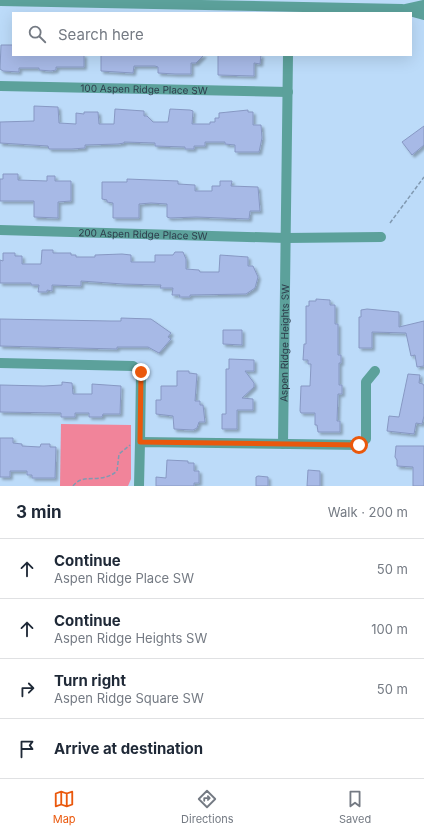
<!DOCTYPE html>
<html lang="en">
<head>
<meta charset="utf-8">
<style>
  :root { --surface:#fff; --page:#f2f2f3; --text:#1f2937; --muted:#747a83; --line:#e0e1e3; --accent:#ea580c }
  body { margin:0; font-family:Inter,sans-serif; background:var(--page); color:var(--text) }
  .stop { position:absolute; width:12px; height:12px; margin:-9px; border:3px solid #ea580c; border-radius:50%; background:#fff }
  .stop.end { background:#ea580c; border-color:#fff; box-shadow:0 1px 4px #0008 }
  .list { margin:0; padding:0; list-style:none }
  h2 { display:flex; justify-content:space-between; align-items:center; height:52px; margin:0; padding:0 16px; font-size:17px }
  h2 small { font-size:13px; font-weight:400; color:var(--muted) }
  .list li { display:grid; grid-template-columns:26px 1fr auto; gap:12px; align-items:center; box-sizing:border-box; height:60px; padding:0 16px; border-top:1px solid var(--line) }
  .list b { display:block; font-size:15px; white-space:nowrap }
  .list p { margin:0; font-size:13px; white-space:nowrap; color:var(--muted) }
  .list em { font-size:13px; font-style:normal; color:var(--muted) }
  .icon { flex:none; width:22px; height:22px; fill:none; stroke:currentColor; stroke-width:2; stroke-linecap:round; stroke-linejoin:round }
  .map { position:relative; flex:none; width:424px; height:486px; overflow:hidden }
  .search { position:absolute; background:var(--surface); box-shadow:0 4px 16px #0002; left:12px; right:12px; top:12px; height:44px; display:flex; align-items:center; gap:10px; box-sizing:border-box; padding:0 14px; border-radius:0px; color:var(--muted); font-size:15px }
  .sheet { height:292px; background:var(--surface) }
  nav { display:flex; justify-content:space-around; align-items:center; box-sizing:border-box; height:56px; border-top:1px solid var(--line); background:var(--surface); font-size:11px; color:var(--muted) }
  nav a { display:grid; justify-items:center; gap:2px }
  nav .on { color:var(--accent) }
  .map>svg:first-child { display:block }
  .green { fill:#f1849a }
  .building { fill:#a7b9e6; stroke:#8798c3; filter:url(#shadow) }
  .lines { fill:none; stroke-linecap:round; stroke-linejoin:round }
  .path { stroke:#8199b1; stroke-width:1.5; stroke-dasharray:4 2; stroke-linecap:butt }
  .minor { stroke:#5ca19b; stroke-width:10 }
  .route { stroke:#ea580c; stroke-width:5 }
  .labels { text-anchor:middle; stroke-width:3; stroke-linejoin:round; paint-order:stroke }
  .street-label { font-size:10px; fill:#2d3d4c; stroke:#cfe7fe }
</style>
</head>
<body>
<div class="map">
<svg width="424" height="486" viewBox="0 0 424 486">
  <defs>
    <filter id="shadow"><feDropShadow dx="2.5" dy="2.5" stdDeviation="1" flood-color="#0004"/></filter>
  </defs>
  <rect width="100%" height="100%" fill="#bcdbf9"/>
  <!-- green -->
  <path class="green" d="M61,424L131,425V479L128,486H60Z"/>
  <!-- building -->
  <path class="building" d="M1,45H13V55H84V67H56V70L51,71L39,70V68H19V72L3,71L0,69Z
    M101,55H204L196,63H191V74H175L158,73V67L155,66H134L133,73L101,71Z
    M218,55H261L260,64L254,63V76L218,75Z
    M34,106L58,107L59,123L76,124V113L84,114V112H98L99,124H114L115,109L144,111V116H147L153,122H168L170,109L190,110L193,111L192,124H210V122H215V118H219V113L248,110V112H253V125H261L262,138L259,152H235V145L225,144V142H205V146H194V149H185V147L155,146V143L124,142V143L118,144L85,145V148L72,149H49L48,146L0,143V122L34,121Z
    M424,126V145L412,155L402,142Z
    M3,174H18V180L47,181V176H55V181H71V201L58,202V218L34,217V201H0V179H3Z
    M127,179L178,181V184L195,185V191H212V186H220V181H232L231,186L258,187L260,211H250L249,219L196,217L170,218L167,217V204L151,203L139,204V218H113V203L107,202V200L102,199V182H127Z
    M42,250H53V253H71V255H76V257H95V255L122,254L131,255V262H155V255H173L175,252H183L186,259V269L199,270L200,272H219L220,255L248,257V266H253L258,277L255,288L246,294L190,295V297H179L180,295H172L173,288H160L161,285L123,284L81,281V286L52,285V291L47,290V292H38L39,285H31V283H0V260L3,261V253H15V256H22V264H41Z
    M316,299L330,300V305H335V324H338V355H341V363H339V385H342V394H338L337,421H340V432H318L317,425H315V413H301L300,411L301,386H310L311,364H308V360H303L304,344H306V306H309V301H316Z
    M367,309L399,312V327L424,321V366L417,367L415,355L411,356L406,333L372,332V348H359V317H361V310Z
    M121,318L151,319L171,333L168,337L171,339L159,353L148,347H117V349L0,346V319L111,321H121Z
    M223,330H242V345L223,344Z
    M229,359L254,360V371H245L254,383V387L242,398L253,399V410H237V429H222V414H226V369H229Z
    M177,371H189V373L197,374L195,401H200V405H203L205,422H199L197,428L193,430L174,429L173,416L156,414V400H161V386H177Z
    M408,374L420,375L419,383L423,384L424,386V416L422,424L416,423L414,434L387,431L389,416L399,417Z
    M62,382L72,383L73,394H92V384L121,386L120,414H103L102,417H89V413H75V417H61V413L0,412V385L44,386L62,385Z
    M0,438H13V443L22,444V446L40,447L41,444H50V447H56L55,478H32V475H27V471H10V477H0Z
    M396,446H424V486H413V467L397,466V460L395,457Z
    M167,460L188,461V463H194V471H199V483H194V486H156V477L166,478Z
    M308,470L320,471V486H307Z
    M258,476L268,477V486H256V477Z"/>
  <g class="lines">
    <!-- path -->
    <path class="path" d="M390,223L424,177
      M73,486C83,472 101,485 117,471L119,454L130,445"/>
    <!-- minor -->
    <g class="minor">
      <path d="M0,1L402,9L424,15"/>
      <path d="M406,9L424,5"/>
      <path id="s1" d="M0,86L288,92"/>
      <path id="s2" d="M0,230L286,238L381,237"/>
      <path d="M0,363L133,366L141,372L140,442"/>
      <path id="s3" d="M283,444L288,55"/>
      <path d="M139,486L140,442L359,445L366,439V382L375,371"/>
    </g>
  </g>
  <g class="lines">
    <!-- route -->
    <path class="route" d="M141,372L140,442L359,445"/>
  </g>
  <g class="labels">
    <!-- street labels -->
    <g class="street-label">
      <text dy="4" stroke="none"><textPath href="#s1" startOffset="144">100 Aspen Ridge Place SW</textPath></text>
      <text dy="4" stroke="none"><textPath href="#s2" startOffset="143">200 Aspen Ridge Place SW</textPath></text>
      <text dy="4" stroke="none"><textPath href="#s3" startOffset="101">Aspen Ridge Heights SW</textPath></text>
    </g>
  </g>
</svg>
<div class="stop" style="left:359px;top:445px"></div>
<div class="stop end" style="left:141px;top:372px"></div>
<div class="search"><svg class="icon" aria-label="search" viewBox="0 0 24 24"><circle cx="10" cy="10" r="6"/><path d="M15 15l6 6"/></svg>Search here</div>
</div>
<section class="sheet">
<h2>3 min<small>Walk · 200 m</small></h2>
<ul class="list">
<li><svg class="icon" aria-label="ahead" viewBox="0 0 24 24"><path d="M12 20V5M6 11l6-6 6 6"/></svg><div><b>Continue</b><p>Aspen Ridge Place SW</p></div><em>50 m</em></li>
<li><svg class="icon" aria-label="ahead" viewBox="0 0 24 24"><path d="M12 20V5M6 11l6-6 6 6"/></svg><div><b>Continue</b><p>Aspen Ridge Heights SW</p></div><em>100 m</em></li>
<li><svg class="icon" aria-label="right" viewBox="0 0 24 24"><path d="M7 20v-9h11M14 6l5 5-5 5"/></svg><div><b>Turn right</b><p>Aspen Ridge Square SW</p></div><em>50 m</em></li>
<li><svg class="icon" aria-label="arrive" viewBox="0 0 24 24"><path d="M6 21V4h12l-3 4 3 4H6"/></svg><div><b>Arrive at destination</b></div></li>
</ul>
</section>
<nav>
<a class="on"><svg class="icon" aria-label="map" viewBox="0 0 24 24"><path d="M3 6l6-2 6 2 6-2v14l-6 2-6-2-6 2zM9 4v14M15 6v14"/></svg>Map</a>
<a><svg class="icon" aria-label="directions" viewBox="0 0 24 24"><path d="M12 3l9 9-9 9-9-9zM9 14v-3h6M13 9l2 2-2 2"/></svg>Directions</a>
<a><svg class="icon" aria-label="saved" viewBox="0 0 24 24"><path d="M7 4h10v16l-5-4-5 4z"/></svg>Saved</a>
</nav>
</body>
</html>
